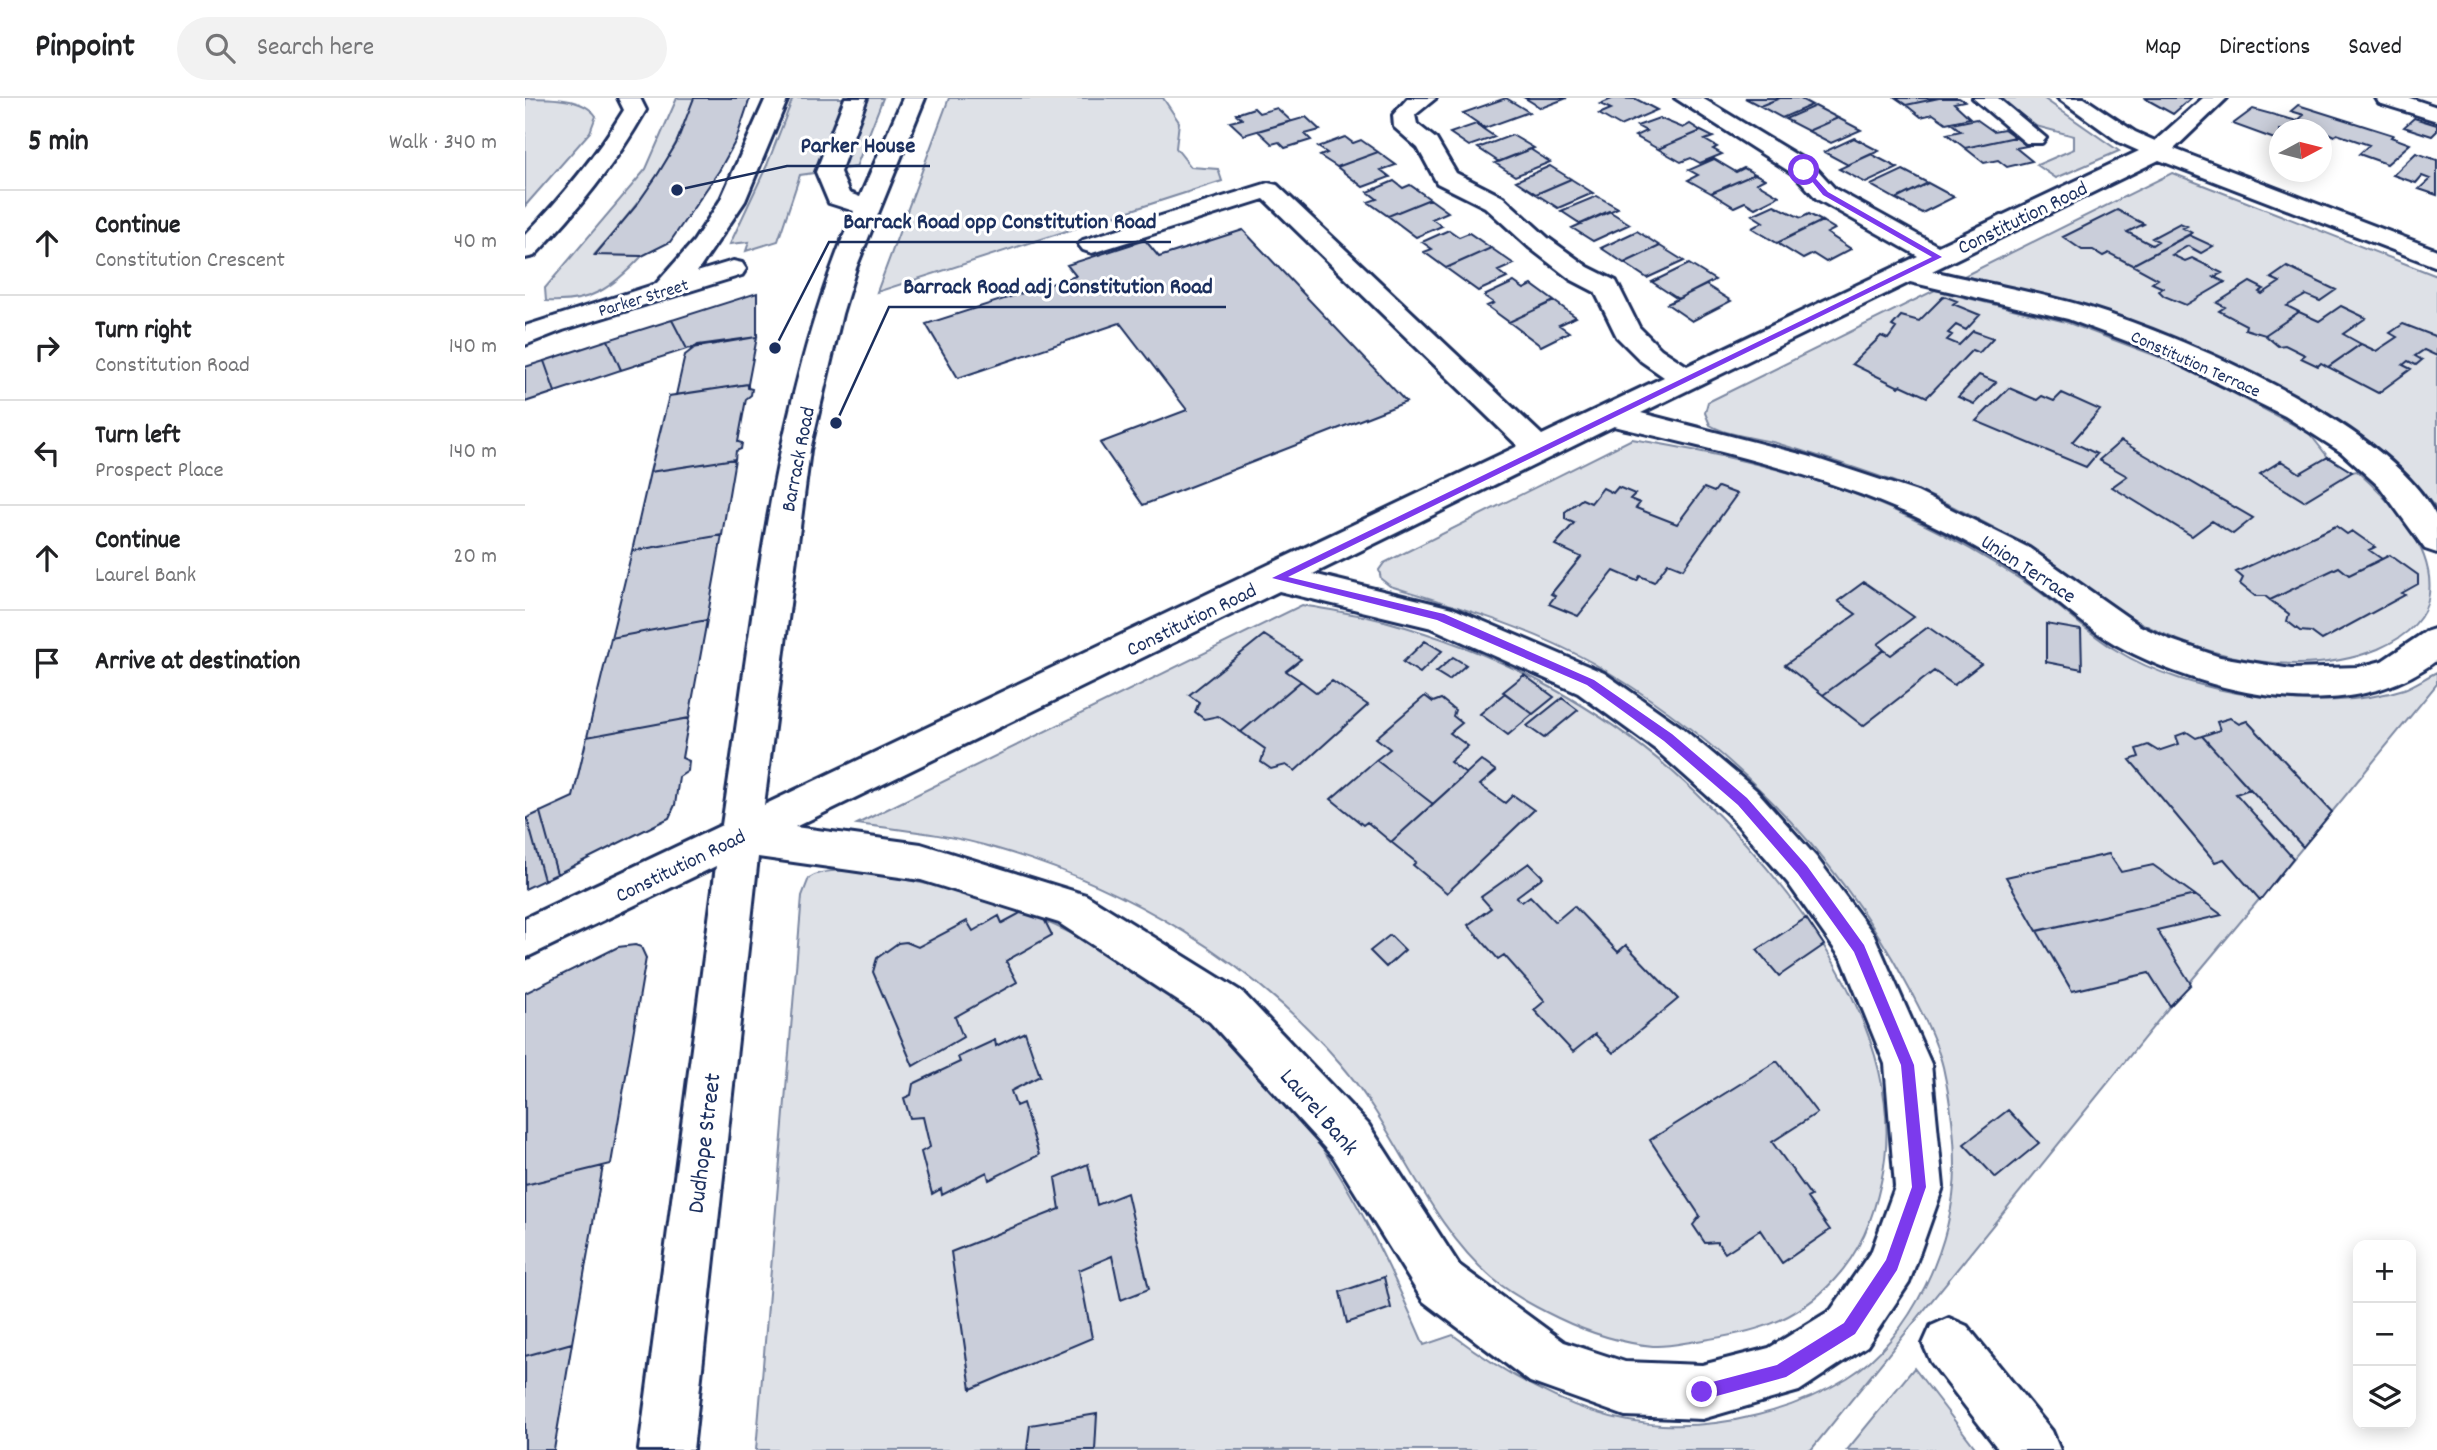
<!DOCTYPE html>
<html lang="en">
<head>
<meta charset="utf-8">
<style>
  :root { --surface:#fff; --page:#f2f2f2; --text:#202124; --muted:#757577; --line:#e0e0e0 }
  body { margin:0; font-family:Dekko,sans-serif; background:var(--page); color:var(--text) }
  .controls { position:absolute; right:21px; bottom:21px; display:grid; overflow:hidden; border-radius:14px; box-shadow:0 4px 18px #0003 }
  .controls button { width:63px; height:63px; display:grid; place-items:center; padding:0; border:0; border-bottom:2px solid var(--line); background:var(--surface); color:var(--text); font:35px sans-serif }
  .compass { position:absolute; left:1744px; top:21px; width:63px; height:63px; border-radius:50%; background:var(--surface); box-shadow:0 4px 18px #0003; rotate:83deg }
  .stop { position:absolute; width:21px; height:21px; margin:-16px; border:5px solid #7c3aed; border-radius:50%; background:#fff }
  .stop.end { background:#7c3aed; border-color:#fff; box-shadow:0 2px 7px #0008 }
  .list { margin:0; padding:0; list-style:none }
  h2 { display:flex; justify-content:space-between; align-items:center; height:91px; margin:0; padding:0 28px; font-size:30px }
  h2 small { font-size:23px; font-weight:400; color:var(--muted) }
  .list li { display:grid; grid-template-columns:46px 1fr auto; gap:21px; align-items:center; box-sizing:border-box; height:105px; padding:0 28px; border-top:2px solid var(--line) }
  .list b { display:block; font-size:26px; white-space:nowrap }
  .list p { margin:0; font-size:23px; white-space:nowrap; color:var(--muted) }
  .list em { font-size:23px; font-style:normal; color:var(--muted) }
  .icon { flex:none; width:38px; height:38px; fill:none; stroke:currentColor; stroke-width:2; stroke-linecap:round; stroke-linejoin:round }
  .map { position:relative; flex:none; width:1912px; height:1352px; overflow:hidden }
  header { display:flex; align-items:center; gap:42px; box-sizing:border-box; height:98px; padding:0 35px; background:var(--surface); border-bottom:2px solid var(--line) }
  header strong { font-size:33px }
  nav { display:flex; gap:38px; margin-inline-start:auto; font-size:24px }
  .search { width:490px; height:63px; background:var(--page); display:flex; align-items:center; gap:18px; box-sizing:border-box; padding:0 24px; border-radius:38px; color:var(--muted); font-size:26px }
  main { display:flex }
  aside { flex:1; background:var(--surface) }
  .map>svg:first-child { display:block }
  .green { fill:#dee1e7; stroke:#7c88a2; stroke-width:2 }
  .building { fill:#caceda; stroke:#1b2f5e; stroke-width:2 }
  .lines { fill:none; stroke-linecap:round; stroke-linejoin:round }
  .minor-casing { stroke:#1b2f5e; stroke-width:6 }
  .major-casing { stroke:#1b2f5e; stroke-width:6 }
  .minor { fill:#fff; fill-rule:evenodd }
  .major { fill:#fff; fill-rule:evenodd }
  .route { fill:#7c3aed }
  .labels { text-anchor:middle; stroke-width:6; stroke-linejoin:round; paint-order:stroke }
  .far-street-label { font-size:18px; fill:#1b2f5e; stroke:#fff }
  .street-label { font-size:21px; fill:#1b2f5e; stroke:#fff }
  .near-street-label { font-size:24px; fill:#1b2f5e; stroke:#fff }
  .leader { fill:none; stroke:#1b2f5e; stroke-width:2.5 }
  .callout-dot { fill:#1b2f5e; stroke:#fff; stroke-width:2.5 }
  .callout-label { font-size:23px; text-anchor:middle; font-weight:bold; fill:#1b2f5e; stroke:#fff; stroke-width:6; stroke-linejoin:round; paint-order:stroke }
</style>
</head>
<body>
<header>
<strong>Pinpoint</strong>
<div class="search"><svg class="icon" aria-label="search" viewBox="0 0 24 24"><circle cx="10" cy="10" r="6"/><path d="M15 15l6 6"/></svg>Search here</div>
<nav><a>Map</a><a>Directions</a><a>Saved</a></nav>
</header>
<main>
<aside>
<h2>5 min<small>Walk · 340 m</small></h2>
<ul class="list">
<li><svg class="icon" aria-label="ahead" viewBox="0 0 24 24"><path d="M12 20V5M6 11l6-6 6 6"/></svg><div><b>Continue</b><p>Constitution Crescent</p></div><em>40 m</em></li>
<li><svg class="icon" aria-label="right" viewBox="0 0 24 24"><path d="M7 20v-9h11M14 6l5 5-5 5"/></svg><div><b>Turn right</b><p>Constitution Road</p></div><em>140 m</em></li>
<li><svg class="icon" aria-label="left" viewBox="0 0 24 24"><path d="M17 20v-9H6M10 6l-5 5 5 5"/></svg><div><b>Turn left</b><p>Prospect Place</p></div><em>140 m</em></li>
<li><svg class="icon" aria-label="ahead" viewBox="0 0 24 24"><path d="M12 20V5M6 11l6-6 6 6"/></svg><div><b>Continue</b><p>Laurel Bank</p></div><em>20 m</em></li>
<li><svg class="icon" aria-label="arrive" viewBox="0 0 24 24"><path d="M6 21V4h12l-3 4 3 4H6"/></svg><div><b>Arrive at destination</b></div></li>
</ul>
</aside>
<div class="map">
<svg width="1912" height="1352" viewBox="0 0 1912 1352">
  <rect width="100%" height="100%" fill="#fff"/>
  <filter id="ink" filterUnits="userSpaceOnUse"><feTurbulence type="fractalNoise" baseFrequency=".0143" numOctaves="2"/><feDisplacementMap in="SourceGraphic" scale="14" xChannelSelector="R" yChannelSelector="G"/><feConvolveMatrix kernelMatrix="1 2 1 2 8 2 1 2 1" color-interpolation-filters="sRGB"/></filter>
  <g filter="url(#ink)">
    <!-- green -->
    <path class="green" d="M0,0C26,0 59,0 71,18L65,34L0,108Z
      M152,0H169C151,61 111,109 70,156L117,158C88,189 66,206 21,203L20,190L121,71Z
      M268,0H358L331,69L275,77L253,143L221,153L224,144L205,146L242,67Z
      M424,0H638L654,24L651,50L666,69L693,71L697,83L352,194Z
      M1474,0H1518L1594,53L1531,80L1512,67L1549,51V38L1511,28Z
      M1647,75L1912,178V411L1879,375L1822,330L1715,269L1566,210L1439,178Z
      M1410,192L1541,224L1653,266L1784,335L1803,359L1827,374L1832,373C1864,402 1910,448 1904,496C1901,524 1876,541 1853,551C1779,581 1687,562 1618,526C1591,512 1568,493 1544,476C1499,445 1450,418 1401,396C1352,376 1301,360 1251,345C1229,339 1204,338 1185,327L1180,315L1183,304Z
      M1107,341C1203,357 1298,378 1386,420C1428,440 1468,463 1506,488C1536,508 1561,534 1591,552C1663,597 1798,617 1879,591C1890,587 1901,579 1912,574V586L1807,714L1722,623L1714,626L1705,620L1695,632L1678,639L1778,749L1645,908L1286,1352H231L277,798L284,780C308,763 369,780 397,785C543,812 694,909 782,1029C831,1095 866,1171 899,1247L928,1237C988,1282 1060,1323 1137,1327C1199,1330 1269,1313 1322,1280C1387,1241 1430,1143 1430,1069C1430,1036 1425,1001 1418,969C1411,941 1395,910 1381,885C1310,752 1197,639 1066,564C1003,529 933,509 865,488L856,481L854,472L859,465Z
      M777,507C805,512 835,516 863,524C977,555 1083,612 1169,693C1267,786 1389,940 1356,1084C1348,1121 1335,1154 1309,1182C1270,1225 1227,1235 1172,1243C1158,1245 1142,1249 1128,1248C1096,1245 1062,1234 1033,1220C1010,1209 987,1197 967,1180C901,1123 872,1031 815,965C727,863 601,788 473,751C428,737 380,732 332,726Z
      M1389,1270L1452,1352H1322Z"/>
    <!-- building -->
    <path class="building" d="M169,0H225L211,42L194,73L145,144L117,158L70,157L111,108L133,76L151,46Z
      M981,0L1004,14L960,30L938,15Z
      M1000,0H1042L1016,10Z
      M1089,0L1111,1L1132,12L1095,28L1074,16L1086,11L1075,6Z
      M1220,0H1255L1235,8Z
      M1255,0H1274L1287,7L1257,20L1235,8Z
      M1371,0H1414L1381,7Z
      M1414,0H1434L1439,3L1429,5L1445,20L1421,25L1408,16L1396,19L1381,7Z
      M1619,0H1666L1648,16Z
      M1773,7L1868,37L1866,39L1885,46L1862,66L1834,56L1844,47L1812,36L1809,38L1797,32H1755V43L1708,26L1728,11L1772,23L1779,17L1766,13Z
      M1290,8L1313,20L1283,33L1260,21Z
      M729,10L734,15L752,10L766,23L719,37L705,24L717,21L711,16Z
      M781,19L795,32L780,36L786,42L760,50L754,44L747,46L733,33Z
      M1134,20L1158,30L1165,26L1176,33L1133,51L1110,38L1121,33L1112,28Z
      M1313,20L1336,32L1306,45L1283,33Z
      M1889,20L1912,27V33L1907,38L1879,29Z
      M1451,21L1468,33L1479,31L1490,39L1440,50L1422,36L1436,33L1427,26Z
      M951,26L970,39L944,48L925,35Z
      M1176,33L1188,39L1180,42L1192,49L1188,51L1197,56L1175,65L1166,60L1156,64L1133,51Z
      M987,37L1009,50L974,64L953,50Z
      M820,39L828,45L836,42L853,54L812,69L795,58L802,55L793,49Z
      M1490,39L1502,48L1491,50L1507,63L1482,69L1473,62L1459,65L1440,50Z
      M1329,40L1354,53L1323,67L1299,54Z
      M1005,51L1025,64L990,78L970,65Z
      M853,54L871,67L856,72L865,79L838,89L812,69Z
      M1891,55L1912,62V97L1894,91L1905,81L1897,78L1891,85L1868,77Z
      M1346,56L1373,70L1341,85L1314,71Z
      M1189,61L1211,74L1219,70L1230,76L1186,95L1163,82L1173,77L1164,72Z
      M1025,68L1046,81L1011,96L991,83Z
      M1378,72L1403,85L1371,101L1346,87Z
      M1230,76L1240,81L1232,85L1254,98L1230,110L1220,104L1209,109L1186,95Z
      M1046,81L1068,95L1033,110L1011,96Z
      M869,83L878,90L885,87L905,101L863,118L843,104L852,101L843,94Z
      M1403,85L1429,99L1397,115L1371,101Z
      M1072,98L1093,110L1056,126L1036,113Z
      M905,101L923,114L907,121L917,128L891,139L863,118Z
      M1249,107L1276,120L1284,116L1297,123L1252,145L1227,130L1238,124L1227,117Z
      M1592,112L1619,126L1602,134L1627,147L1633,143L1627,140L1655,125L1662,128L1658,130L1667,135L1607,167L1584,155L1578,158L1568,152H1557L1538,139Z
      M1084,113L1105,126L1068,143L1047,130Z
      M1297,123L1310,131L1302,135L1326,151L1301,164L1288,156L1278,161L1252,145Z
      M718,132L881,304L618,407L575,345L662,312L595,225L433,280L401,226L551,178L542,167L620,142L634,159Z
      M924,132L934,139L944,135L966,150L921,170L899,154L907,151L897,144Z
      M1112,133L1135,148L1099,165L1076,150Z
      M1664,137L1688,148L1676,155L1663,148L1647,157L1660,163L1667,160L1697,175L1689,179L1700,184L1661,207L1639,198L1634,193L1638,190L1627,185L1633,181L1607,167Z
      M1135,148L1159,163L1122,180L1099,165Z
      M966,150L989,166L973,173L982,180L953,193L921,170Z
      M1164,166L1190,182L1153,201L1127,184Z
      M1762,169L1811,192L1795,203L1781,197L1762,208L1774,214L1740,237L1720,231L1721,227L1694,213L1700,209L1692,205L1725,184L1739,191L1734,194L1737,196L1755,184L1746,180Z
      M989,184L999,191L1007,187L1029,203L984,224L962,208L969,205L959,198Z
      M1181,187L1206,203L1167,223L1142,206Z
      M232,195V239L162,251L147,222Z
      M1419,198L1432,203L1428,206L1455,217L1441,232L1431,227L1423,235L1427,237L1422,242L1434,247L1448,233L1468,240L1454,255L1447,252L1402,299L1376,287L1374,289L1327,266L1356,238L1363,241L1371,230L1367,228L1376,218L1394,223Z
      M1029,203L1051,219L1034,227L1044,234L1016,248L984,224Z
      M1816,208L1841,220L1818,236L1836,246L1803,269L1796,265L1793,268L1776,260L1780,257L1760,247L1753,248L1740,237L1774,214L1794,223Z
      M147,222L162,251L96,272L83,242Z
      M1878,226L1912,239V258L1899,252L1890,258L1897,262L1891,267L1883,263L1878,267L1886,271L1853,295L1803,269L1836,246L1851,253L1872,239L1865,235Z
      M232,239L223,286L151,297L160,257L173,247Z
      M83,242L96,272L30,294L19,263Z
      M19,263L30,294L0,304V269Z
      M1454,277L1471,284L1449,306L1433,299Z
      M223,286V290L227,291L226,297L221,301L213,344L217,345L216,351L211,353L210,361L125,374L144,298Z
      M1484,290L1512,302L1517,298L1529,303L1537,295L1575,312L1547,344L1572,356L1561,369L1451,323Z
      M1596,343L1728,420L1708,436L1687,423L1667,438L1587,389L1602,378L1574,362Z
      M1803,359L1827,374L1779,403L1735,376L1756,363L1775,375Z
      M210,361L197,437L107,453L125,374Z
      M1093,389L1110,396L1105,401L1115,405L1111,410L1152,426L1179,390L1189,394L1193,389L1212,396L1158,471L1143,465L1129,484L1115,478L1112,483L1089,473L1053,518L1024,506L1030,498L1026,496L1056,459L1030,447L1049,425L1040,421V414L1057,401L1066,405L1078,390L1088,395Z
      M1811,428L1822,436L1827,433L1850,449L1844,452L1857,461L1824,477L1814,469L1745,502L1740,498H1730L1715,486L1718,480L1711,474Z
      M197,437L182,522L86,540L107,453Z
      M1865,457L1893,477V486L1877,495L1880,497L1797,542L1786,534L1775,533L1762,523L1764,516L1745,502L1814,469L1824,477Z
      M1339,484L1389,519L1353,546L1359,552L1298,597L1260,567L1331,516L1313,503Z
      M182,522L164,620L62,639L86,540Z
      M1521,526L1556,532L1557,571L1521,564Z
      M1403,529L1456,566L1429,587L1409,573L1338,628L1298,597L1359,552L1366,557Z
      M739,537L776,561L761,573L776,583L716,634L693,618L679,621L670,614L674,604L664,597Z
      M900,543L917,553L895,575L878,564Z
      M928,559L941,567L924,582L911,574Z
      M999,577L1029,599L1008,616L978,594Z
      M776,583L792,595L807,583L843,607L770,673L761,667L746,671L736,664L740,651L716,634Z
      M980,595L1008,616L983,637L955,616Z
      M900,598L908,604L916,601L930,612L928,618L937,625L925,635L943,648L925,664L941,676L908,706L851,662L865,651L851,640Z
      M1037,600L1053,612L1019,640L1002,628Z
      M164,620L157,660L164,663L163,673L154,679L150,707L144,720L32,776L15,714L48,699L62,639Z
      M1705,620L1714,626L1722,623L1807,714L1778,749L1677,638L1695,632L1692,624Z
      M1662,634L1671,640L1677,638L1725,691L1711,696L1768,760L1735,802L1699,761L1690,764L1605,662L1614,659L1611,651L1623,647L1633,653L1654,646L1651,638Z
      M851,662L908,706L866,744L842,724L838,727L806,701Z
      M956,662L971,673L955,687L980,705L988,697L1009,712L922,795L888,767L891,764L866,744Z
      M15,714L32,776L19,782L2,720Z
      M2,720L19,782L0,791V721Z
      M1584,756L1596,774L1628,767L1670,797L1512,833L1481,779Z
      M1004,765L1018,779L991,799L997,804L1005,798L1030,824L1049,808L1093,854L1101,847L1153,901L1088,955L1070,936L1048,954L1009,912L1020,903L979,857L973,861L943,827L966,810L956,799Z
      M1670,797L1697,817L1632,832L1666,886L1645,908L1624,875L1547,893L1512,833Z
      M499,813L519,821L527,837L481,863L492,884L430,919L438,939L388,968L348,874L352,860L373,845L381,844L393,849L442,823L448,833L474,818L477,825Z
      M1281,820L1299,847L1254,878L1232,852Z
      M865,837L880,852L861,869L845,853Z
      M110,847L116,849L121,860L86,1066L0,1087V895L93,849Z
      M500,934L515,978L486,993L491,1008L498,1005L514,1057L464,1082L462,1074L417,1097L416,1091L407,1096L396,1054L405,1049L398,1019L385,1020L379,1000L386,997L388,986L435,964L433,959L470,942L471,948Z
      M1252,963L1292,1015L1247,1044L1286,1098L1282,1100L1305,1132L1257,1165L1235,1132L1200,1155L1192,1144L1180,1145L1168,1127L1175,1118L1125,1042Z
      M1483,1012L1514,1045L1471,1080L1439,1046Z
      M563,1066L572,1107L602,1095L624,1191L596,1202L587,1158L554,1172L567,1240L446,1291L426,1154L535,1111L530,1080Z
      M78,1068L47,1245L0,1258V1087Z
      M859,1179L866,1210L822,1225L815,1194Z
      M47,1245L29,1352H0V1258Z
      M572,1316L570,1352H502L505,1327Z"/>
    <g class="lines">
      <defs>
        <path id="minor" d="M241,0H263L220,103L172,174L208,163L217,165L221,171L217,177L38,232L0,247V228L131,186L169,143L195,103Z
          M320,0H342L315,74L324,95L335,99L378,0H400L331,170L317,216L285,352L239,707L993,348L739,101L567,155L558,152L554,147L558,142L743,85L752,87L1017,337L1139,279L1116,263L1092,239L1070,194L1045,181L1005,150L960,109L912,85L893,50L869,29L868,17L883,0H911L890,17L892,26L911,41L931,75L978,99L1023,140L1063,169L1091,183L1114,229L1136,251L1162,268L1393,158L1292,101L1270,77L1150,0H1177L1288,67L1310,91L1413,148L1614,53L1594,44L1533,0H1559L1610,34L1630,43L1678,0H1702L1649,51L1912,152V169L1634,62L1407,173C1458,185 1511,194 1562,209C1659,239 1863,325 1911,418C1912,427 1912,444 1912,455L1900,451L1855,389L1816,354L1760,318L1628,253L1543,221L1385,184L1116,315L1283,358L1392,394L1504,450L1615,528L1643,541L1695,559L1766,571L1834,569L1857,563L1900,534L1912,530V562C1823,631 1681,596 1590,546C1562,530 1539,508 1513,489C1475,461 1432,438 1389,418C1294,375 1190,352 1089,328L788,476L927,510L1079,575L1156,629L1231,692L1291,759L1349,837L1406,966L1418,1089L1384,1185L1342,1248L1274,1293L1177,1321L1100,1318L1005,1284L898,1203L809,1060L685,924L534,825L396,782L233,759L168,1352H114L191,768L0,860V820L197,727C229,520 246,306 329,113L304,105L291,74ZM754,493L907,530L1053,595L1130,651L1203,716L1263,785L1318,863L1360,966L1370,1089L1347,1152L1306,1212L1244,1250L1177,1267L1100,1264L1039,1244L934,1167L843,1026L717,894L561,797L396,746L270,729Z
          M1448,0H1473L1521,40L1517,45H1501Z
          M1851,0H1885L1912,9V23L1854,5Z
          M1424,1220L1442,1228L1527,1333L1535,1352H1474L1406,1264L1398,1246L1406,1228Z"/>
        <path id="major" d="M93,0H115L121,12C89,68 54,111 9,158L0,160V137C38,98 70,59 99,12Z"/>
      </defs>
      <!-- minor casing -->
      <use href="#minor" class="minor-casing"/>
      <!-- major casing -->
      <use href="#major" class="major-casing"/>
      <!-- minor -->
      <use href="#minor" class="minor"/>
      <!-- major -->
      <use href="#major" class="major"/>
    </g>
  </g>
  <!-- route -->
  <path class="route" d="M1277,71H1282L1303,94L1417,159L763,479L919,516L1069,582L1147,636L1222,700L1282,768L1339,847L1389,967L1401,1089L1372,1172L1330,1236L1261,1279L1177,1302L1169,1294L1172,1288L1252,1267L1319,1225L1361,1162L1387,1089L1376,967L1329,854L1273,776L1213,707L1139,643L1062,587L912,522L747,480L1407,159L1298,97Z"/>
  <g class="labels">
    <!-- far-street labels -->
    <g class="far-street-label">
      <text transform="translate(118 199) rotate(-17)" y="6">Parker Street</text>
      <text transform="translate(1671 265) rotate(24)" y="6">Constitution Terrace</text>
    </g>
    <!-- street labels -->
    <g class="street-label">
      <text transform="translate(1497 119) rotate(-26)" y="7">Constitution Road</text>
      <text transform="translate(272 361) rotate(-79)" y="7">Barrack Road</text>
      <text transform="translate(1504 470) rotate(33)" y="7">Union Terrace</text>
      <text transform="translate(666 521) rotate(-26)" y="7">Constitution Road</text>
      <text transform="translate(155 767) rotate(-26)" y="7">Constitution Road</text>
    </g>
    <!-- near-street labels -->
    <g class="near-street-label">
      <text transform="translate(795 1013) rotate(49)" y="8">Laurel Bank</text>
      <text transform="translate(178 1045) rotate(-83)" y="8">Dudhope Street</text>
    </g>
  </g>
  <!-- callouts -->
  <path class="leader" d="M152 92L262 68H405M250 250L304 144H646M311 325L364 209H701"/>
  <g class="callout-dot">
    <circle cx="152" cy="92" r="7"/>
    <circle cx="250" cy="250" r="7"/>
    <circle cx="311" cy="325" r="7"/>
  </g>
  <g class="callout-label">
    <text x="333" y="54">Parker House</text>
    <text x="475" y="130">Barrack Road opp Constitution Road</text>
    <text x="533" y="195">Barrack Road adj Constitution Road</text>
  </g>
</svg>
<div class="controls">
<button>+</button>
<button>−</button>
<button><svg class="icon" aria-label="layers" viewBox="0 0 24 24"><path d="M12 4l9 5-9 5-9-5zM3 14l9 5 9-5"/></svg></button>
</div>
<svg class="compass" viewBox="-18 -18 36 36"><path d="M0-13l5 13h-10z" fill="#e53935"/><path d="M0 13l5-13h-10z" fill="#757577"/></svg>
<div class="stop" style="left:1279px;top:72px"></div>
<div class="stop end" style="left:1177px;top:1294px"></div>
</div>
</main>
</body>
</html>
